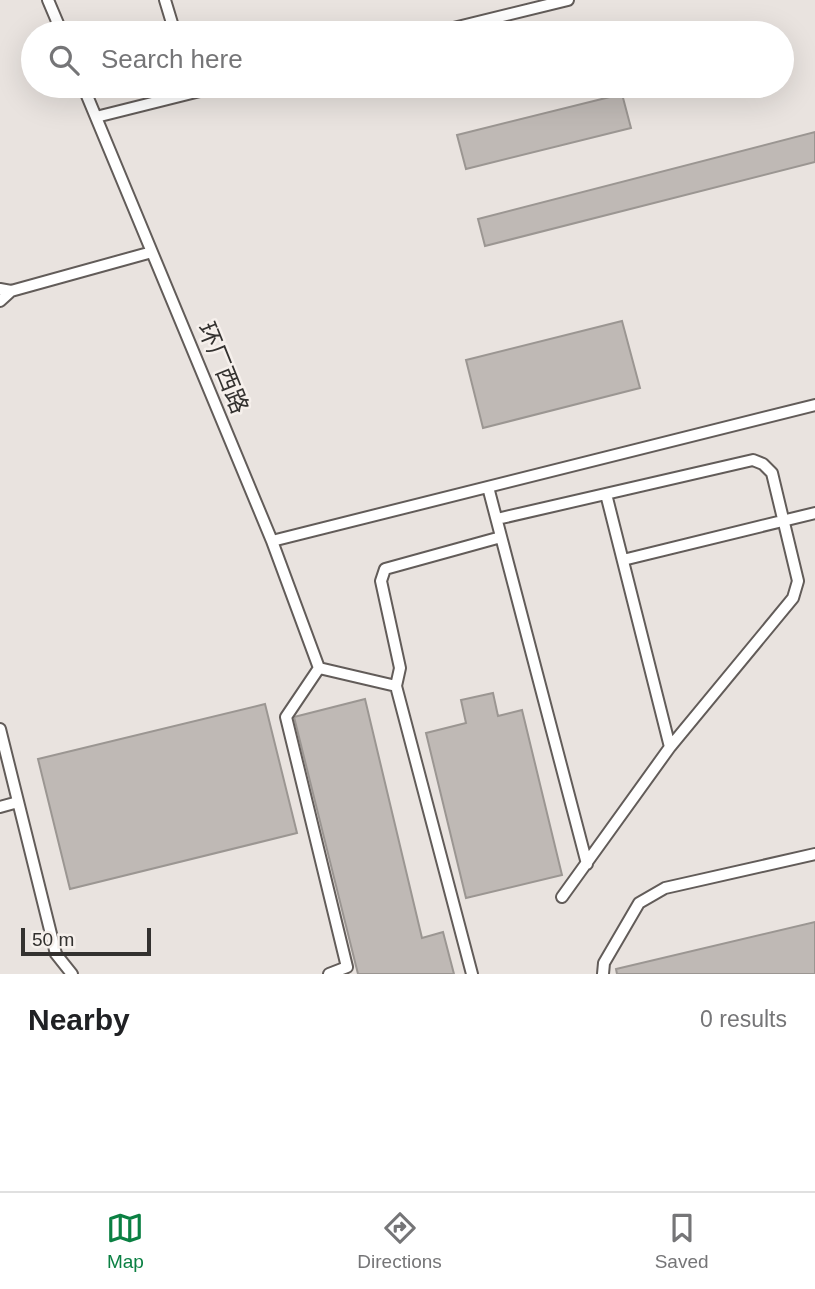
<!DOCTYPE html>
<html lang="en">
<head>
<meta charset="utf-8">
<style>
  :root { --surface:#fff; --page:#f6f6f6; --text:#202124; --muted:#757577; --line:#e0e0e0; --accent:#0b8043 }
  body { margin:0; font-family:Arial,"Noto Sans SC",sans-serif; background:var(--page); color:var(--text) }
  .scale { position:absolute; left:21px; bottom:18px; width:130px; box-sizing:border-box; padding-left:7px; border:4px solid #33312f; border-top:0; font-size:19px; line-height:24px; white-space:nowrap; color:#33312f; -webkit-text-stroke:5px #f6f0ec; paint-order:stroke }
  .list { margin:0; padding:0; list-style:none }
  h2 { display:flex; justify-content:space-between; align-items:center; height:91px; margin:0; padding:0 28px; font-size:30px }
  h2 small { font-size:23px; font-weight:400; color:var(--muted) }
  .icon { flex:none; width:38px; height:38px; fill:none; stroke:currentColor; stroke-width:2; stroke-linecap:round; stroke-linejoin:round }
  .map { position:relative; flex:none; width:815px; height:974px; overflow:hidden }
  .search { position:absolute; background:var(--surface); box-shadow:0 7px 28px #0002; left:21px; right:21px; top:21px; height:77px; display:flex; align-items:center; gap:18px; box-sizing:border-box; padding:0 24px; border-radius:38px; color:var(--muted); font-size:26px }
  .sheet { height:217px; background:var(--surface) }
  nav { display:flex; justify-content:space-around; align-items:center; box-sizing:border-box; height:98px; border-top:2px solid var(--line); background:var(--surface); font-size:19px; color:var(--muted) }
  nav a { display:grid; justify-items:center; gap:4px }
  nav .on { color:var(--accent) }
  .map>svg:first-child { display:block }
  .building { fill:#bfb9b5; stroke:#9b9692; stroke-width:2 }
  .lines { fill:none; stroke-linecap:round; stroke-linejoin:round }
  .service-casing { stroke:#625c59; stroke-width:14 }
  .service { stroke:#fff; stroke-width:10 }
  .labels { text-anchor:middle; stroke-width:5; stroke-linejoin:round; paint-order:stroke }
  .street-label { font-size:24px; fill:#33312f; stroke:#f6f0ec }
</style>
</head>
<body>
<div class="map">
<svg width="815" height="974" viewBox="0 0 815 974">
  <rect width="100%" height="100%" fill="#e9e3df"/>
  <!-- building -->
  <path class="building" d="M622,94L631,128L466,169L457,135Z
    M815,132V162L485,246L478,219Z
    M622,321L640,388L483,428L466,360Z
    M493,693L498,716L522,710L562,875L466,898L426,733L466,723L461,700Z
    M365,699L422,938L443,932L454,974H358L294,717Z
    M265,704L297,833L70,889L38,759Z
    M815,922V974H617L616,969Z"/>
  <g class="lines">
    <defs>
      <path id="service" d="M48,0L62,33
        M165,0L175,33
        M433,33L568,0
        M83,86L272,541L319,668
        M96,117L220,86
        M0,289L11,291L152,252
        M0,301L11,291
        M488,487L587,864
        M606,494L670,747
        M497,519L753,460L763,464L772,473L798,581L793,598L670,747L562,897
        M272,541L815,405
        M623,560L815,513
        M319,668L396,686L472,974
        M319,668L286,717L347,967L329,974
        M396,686L400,668L381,581L385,569L501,537
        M0,729L56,954L72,974
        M0,807L18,802
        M603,974L604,963L639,903L665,888L815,854"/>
    </defs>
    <!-- service casing -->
    <use href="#service" class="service-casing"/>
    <!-- service -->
    <use href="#service" class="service"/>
  </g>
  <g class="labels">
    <!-- street labels -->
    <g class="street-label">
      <text transform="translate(223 368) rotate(68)" y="8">环厂西路</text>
    </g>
  </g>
</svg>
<div class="scale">50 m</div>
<div class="search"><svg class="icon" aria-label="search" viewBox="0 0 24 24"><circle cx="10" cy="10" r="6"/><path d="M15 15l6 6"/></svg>Search here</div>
</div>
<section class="sheet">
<h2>Nearby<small>0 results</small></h2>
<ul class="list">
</ul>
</section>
<nav>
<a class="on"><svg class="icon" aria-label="map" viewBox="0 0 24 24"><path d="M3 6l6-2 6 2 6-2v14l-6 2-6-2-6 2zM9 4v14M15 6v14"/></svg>Map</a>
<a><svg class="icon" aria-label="directions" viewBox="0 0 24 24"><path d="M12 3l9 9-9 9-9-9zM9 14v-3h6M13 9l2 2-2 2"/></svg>Directions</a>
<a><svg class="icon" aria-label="saved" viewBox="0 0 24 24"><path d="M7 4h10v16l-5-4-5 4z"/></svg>Saved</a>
</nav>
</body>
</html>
